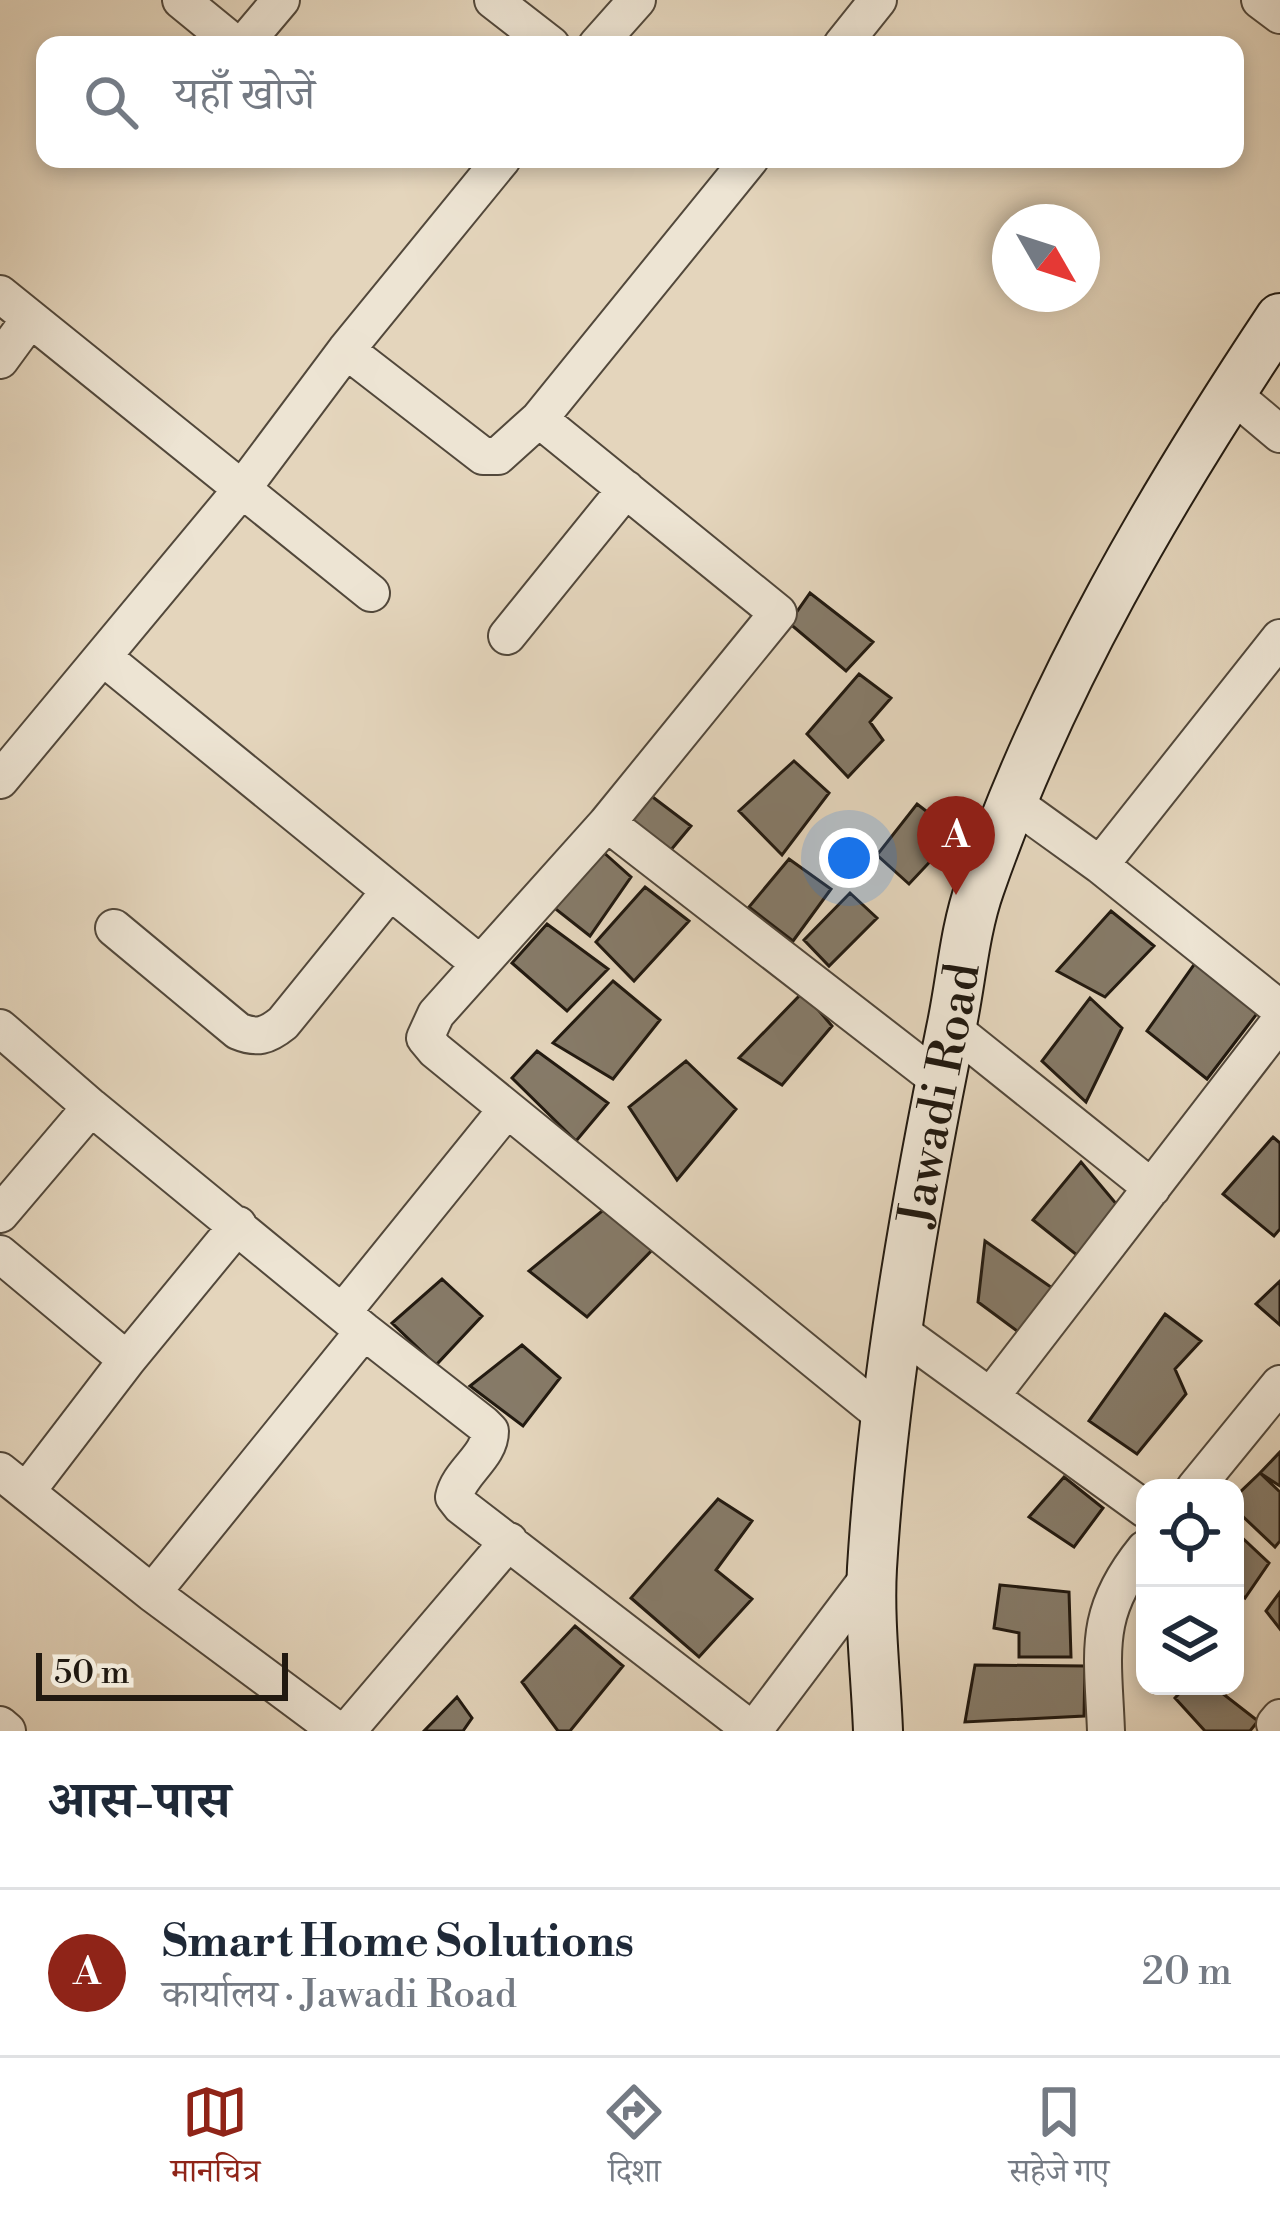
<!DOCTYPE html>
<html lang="hi">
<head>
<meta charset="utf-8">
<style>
  :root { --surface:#fff; --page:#f2f2f3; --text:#1f2937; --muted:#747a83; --line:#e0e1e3; --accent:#8f2418 }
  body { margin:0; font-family:"Libre Bodoni","Noto Serif Devanagari",serif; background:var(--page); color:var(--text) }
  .controls { position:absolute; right:36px; bottom:36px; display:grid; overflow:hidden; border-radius:24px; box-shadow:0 6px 18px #0003 }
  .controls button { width:108px; height:108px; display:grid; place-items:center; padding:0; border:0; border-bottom:3px solid var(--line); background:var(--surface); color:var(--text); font:60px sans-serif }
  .compass { position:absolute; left:992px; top:204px; width:108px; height:108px; border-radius:50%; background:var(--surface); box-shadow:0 6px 18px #0003; rotate:129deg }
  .scale { position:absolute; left:36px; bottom:30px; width:252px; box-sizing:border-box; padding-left:12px; border:6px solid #211910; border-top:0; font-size:33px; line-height:42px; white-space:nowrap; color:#211910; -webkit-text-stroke:9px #ede4d3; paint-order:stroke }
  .you { position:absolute; left:849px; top:858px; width:42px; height:42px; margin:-30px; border:9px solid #fff; border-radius:50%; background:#1a73e8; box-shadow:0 0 0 18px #1a73e833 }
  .badge { display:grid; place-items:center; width:78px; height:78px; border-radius:50%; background:var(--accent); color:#fff; font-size:39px; font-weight:700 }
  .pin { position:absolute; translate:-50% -99px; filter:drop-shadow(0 3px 6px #0008) }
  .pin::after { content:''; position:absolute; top:63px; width:42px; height:36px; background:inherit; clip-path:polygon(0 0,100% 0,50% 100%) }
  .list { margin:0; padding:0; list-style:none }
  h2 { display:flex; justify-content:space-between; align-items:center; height:156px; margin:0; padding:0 48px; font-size:51px }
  h2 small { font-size:39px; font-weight:400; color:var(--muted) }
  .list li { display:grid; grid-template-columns:78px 1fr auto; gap:36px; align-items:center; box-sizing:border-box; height:168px; padding:0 48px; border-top:3px solid var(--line) }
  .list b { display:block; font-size:45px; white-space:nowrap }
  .list p { margin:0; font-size:39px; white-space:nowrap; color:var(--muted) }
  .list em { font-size:39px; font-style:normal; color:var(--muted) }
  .icon { flex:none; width:66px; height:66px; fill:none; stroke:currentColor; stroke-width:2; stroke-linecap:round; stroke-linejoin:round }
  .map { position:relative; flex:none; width:1280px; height:1731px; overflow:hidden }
  .search { position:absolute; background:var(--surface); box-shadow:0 6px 18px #0003; left:36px; right:36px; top:36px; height:132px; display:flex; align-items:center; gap:30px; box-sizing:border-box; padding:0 42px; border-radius:24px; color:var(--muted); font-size:45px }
  .sheet { height:324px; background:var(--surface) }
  nav { display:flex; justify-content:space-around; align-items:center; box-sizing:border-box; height:168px; border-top:3px solid var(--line); background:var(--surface); font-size:33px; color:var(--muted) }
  nav a { display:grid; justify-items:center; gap:6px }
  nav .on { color:var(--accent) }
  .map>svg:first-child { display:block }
  .building { fill:#867b69; stroke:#211910; stroke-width:3 }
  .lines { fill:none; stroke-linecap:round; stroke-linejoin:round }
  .street-casing { stroke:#52483b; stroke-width:40 }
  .secondary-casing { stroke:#211910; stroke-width:52 }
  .street { stroke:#ede4d3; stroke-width:36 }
  .secondary { stroke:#ede4d3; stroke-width:48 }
  .labels { text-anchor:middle; stroke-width:9; stroke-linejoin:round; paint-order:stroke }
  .street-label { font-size:48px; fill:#211910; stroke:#ede4d3 }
</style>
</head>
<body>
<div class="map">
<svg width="1280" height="1731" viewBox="0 0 1280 1731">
  <rect width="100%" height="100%" fill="#e4d5bc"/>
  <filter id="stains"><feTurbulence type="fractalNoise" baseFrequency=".00167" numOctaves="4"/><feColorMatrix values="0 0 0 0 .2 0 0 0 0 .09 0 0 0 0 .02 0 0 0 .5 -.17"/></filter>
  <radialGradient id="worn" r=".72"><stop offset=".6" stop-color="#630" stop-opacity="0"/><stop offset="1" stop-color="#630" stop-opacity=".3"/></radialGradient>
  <!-- building -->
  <path class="building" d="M810,593L873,642L846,671L789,623Z
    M859,674L891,698L870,722L883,740L848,777L807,734Z
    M794,761L829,793L782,855L739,811Z
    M650,795L691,826L665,857L630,822Z
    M917,804L956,834L909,884L877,855Z
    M602,851L631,877L590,936L548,903Z
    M789,859L831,889L793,941L749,907Z
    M645,887L689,921L634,981L596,942Z
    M850,893L877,918L829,966L804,940Z
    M1111,911L1154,946L1105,997L1057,971Z
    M547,924L608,969L567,1011L512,963Z
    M1196,962L1259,1011L1207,1079L1147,1031Z
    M613,981L660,1020L613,1079L553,1043Z
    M803,992L832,1026L782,1085L739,1058Z
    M1090,998L1122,1028L1086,1102L1042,1061Z
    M537,1051L608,1103L576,1141L512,1078Z
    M686,1061L736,1109L677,1180L629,1107Z
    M1273,1137L1280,1143V1229L1274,1236L1223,1194Z
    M1081,1162L1118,1206L1078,1256L1033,1220Z
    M607,1207L655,1247L587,1317L529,1271Z
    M985,1241L1058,1292L1024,1336L978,1302Z
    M442,1279L482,1316L436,1365L392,1323Z
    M1280,1281V1325L1256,1304Z
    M1165,1314L1201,1341L1175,1369L1186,1394L1137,1454L1089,1421Z
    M522,1345L560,1378L523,1426L470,1386Z
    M1280,1452V1486L1260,1473Z
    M1260,1473L1280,1492V1541L1275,1547L1235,1509V1497Z
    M1064,1477L1103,1508L1074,1547L1029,1517Z
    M718,1499L752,1521L716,1570L752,1599L699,1657L631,1598Z
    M1235,1531L1269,1563L1245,1598L1235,1590Z
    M1000,1585L1069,1592L1071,1657H1019V1633L994,1628Z
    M1280,1592V1629L1266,1611Z
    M575,1626L623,1666L570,1731H558L522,1682Z
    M975,1665L1085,1666L1084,1716L965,1722Z
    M1186,1686H1213L1258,1721L1250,1731H1205L1175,1698Z
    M457,1697L472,1718L463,1731H424Z"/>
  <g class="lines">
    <defs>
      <path id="street" d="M181,0L236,45
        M493,0L551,45
        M1260,0L1280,15
        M243,45L281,0
        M597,45L637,0
        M842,45L878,0
        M750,159L539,419L778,613L607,823L940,1081
        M0,294L371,593
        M346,350L483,456H498L539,419
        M0,360L30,319
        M1230,392L1280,434
        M507,636L626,489
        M1280,638L1100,865L1280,1009
        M103,657L480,964
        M0,780L242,489L346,350L502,159
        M1014,803L1100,865
        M607,823L436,1014L425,1038L435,1050L885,1417
        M114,928L238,1031C257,1039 267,1036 283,1023L390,891
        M0,1028L91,1107
        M952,1028L1152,1188
        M0,1214L91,1107L364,1331L483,1424L490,1431C490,1457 459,1472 454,1497L461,1506L753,1731
        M0,1254L127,1360
        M342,1313L507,1109
        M898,1330L1145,1509
        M991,1396L1280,1021
        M0,1471L152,1593L364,1331
        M1195,1488L1280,1384
        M26,1492L127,1360L238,1225
        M152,1593L338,1731
        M1275,1724L1280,1718
        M0,1725L7,1731
        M347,1731L509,1541
        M753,1731L872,1573
        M1106,1731C1103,1652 1092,1614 1145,1549"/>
      <g id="secondary">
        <path id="s1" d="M878,1731C876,1677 869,1621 872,1568C883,1387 915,1206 951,1029C961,983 964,932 980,887C1050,685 1162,495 1280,318"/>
      </g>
    </defs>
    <!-- street casing -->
    <use href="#street" class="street-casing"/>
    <!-- secondary casing -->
    <use href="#secondary" class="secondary-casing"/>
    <!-- street -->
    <use href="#street" class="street"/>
    <!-- secondary -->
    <use href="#secondary" class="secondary"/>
  </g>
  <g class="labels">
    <!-- street labels -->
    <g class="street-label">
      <text dy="17" stroke="none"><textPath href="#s1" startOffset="642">Jawadi Road</textPath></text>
    </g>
  </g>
  <rect width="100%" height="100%" filter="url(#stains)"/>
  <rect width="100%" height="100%" fill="url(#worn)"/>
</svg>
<div class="controls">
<button><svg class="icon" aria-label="locate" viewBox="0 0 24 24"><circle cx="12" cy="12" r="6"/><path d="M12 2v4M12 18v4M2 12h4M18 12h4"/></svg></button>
<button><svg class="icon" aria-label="layers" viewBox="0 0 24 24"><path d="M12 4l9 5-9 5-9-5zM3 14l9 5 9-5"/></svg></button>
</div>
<svg class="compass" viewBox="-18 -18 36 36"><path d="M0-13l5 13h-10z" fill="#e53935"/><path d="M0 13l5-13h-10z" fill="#747a83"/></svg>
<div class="scale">50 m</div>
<div class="you"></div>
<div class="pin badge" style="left:956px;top:895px">A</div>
<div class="search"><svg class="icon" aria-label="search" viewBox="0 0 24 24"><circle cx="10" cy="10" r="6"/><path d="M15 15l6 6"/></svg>यहाँ खोजें</div>
</div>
<section class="sheet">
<h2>आस-पास<small></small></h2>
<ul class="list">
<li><span class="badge">A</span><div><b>Smart Home Solutions</b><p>कार्यालय · Jawadi Road</p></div><em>20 m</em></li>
</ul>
</section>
<nav>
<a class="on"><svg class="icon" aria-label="map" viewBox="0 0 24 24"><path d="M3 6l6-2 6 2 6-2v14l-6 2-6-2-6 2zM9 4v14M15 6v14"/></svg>मानचित्र</a>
<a><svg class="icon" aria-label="directions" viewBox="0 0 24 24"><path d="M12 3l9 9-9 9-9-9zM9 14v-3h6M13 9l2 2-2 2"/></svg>दिशा</a>
<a><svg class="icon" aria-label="saved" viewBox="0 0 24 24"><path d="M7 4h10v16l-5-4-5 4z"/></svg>सहेजे गए</a>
</nav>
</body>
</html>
